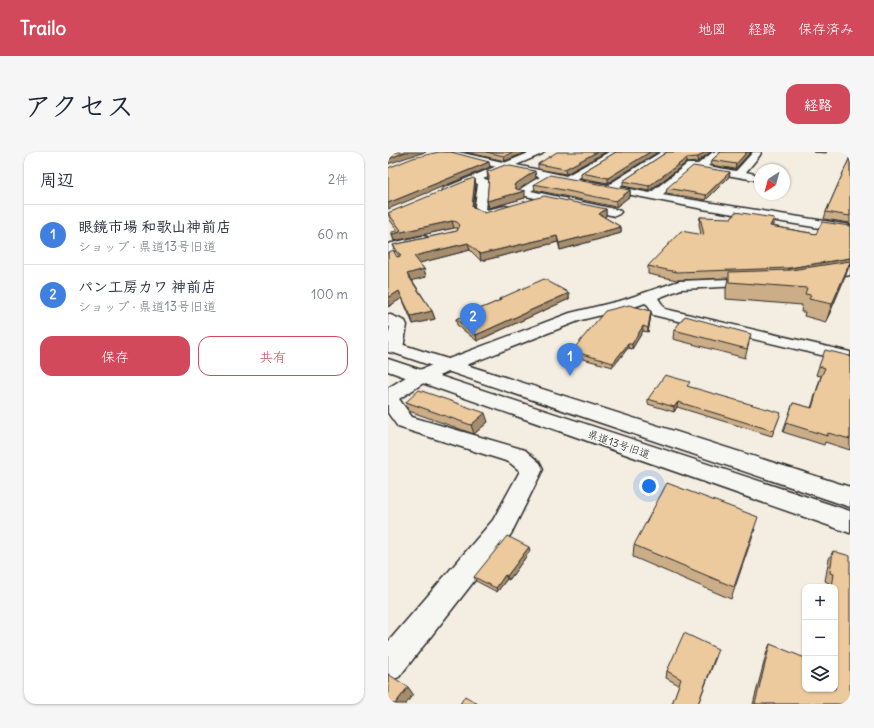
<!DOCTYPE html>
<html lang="ja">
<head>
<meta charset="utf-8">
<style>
  :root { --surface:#fff; --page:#f6f6f7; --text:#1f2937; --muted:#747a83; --line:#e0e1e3; --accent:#d1495b }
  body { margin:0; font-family:Delius,"Klee One",sans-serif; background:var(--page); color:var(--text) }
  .controls { position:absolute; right:12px; bottom:12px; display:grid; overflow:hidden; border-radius:8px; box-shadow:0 1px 3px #0004 }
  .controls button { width:36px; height:36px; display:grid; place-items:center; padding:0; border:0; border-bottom:1px solid var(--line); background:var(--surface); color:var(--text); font:20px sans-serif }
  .compass { position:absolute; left:366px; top:12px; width:36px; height:36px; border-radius:50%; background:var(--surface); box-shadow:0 1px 3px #0004; rotate:216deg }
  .you { position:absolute; left:261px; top:334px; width:14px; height:14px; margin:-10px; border:3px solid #fff; border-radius:50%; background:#1a73e8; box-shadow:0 0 0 6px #1a73e833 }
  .badge { display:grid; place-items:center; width:26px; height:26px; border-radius:50%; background:var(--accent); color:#fff; font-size:13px; font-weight:700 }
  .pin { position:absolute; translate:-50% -33px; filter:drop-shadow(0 1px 2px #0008) }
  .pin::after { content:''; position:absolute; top:21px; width:14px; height:12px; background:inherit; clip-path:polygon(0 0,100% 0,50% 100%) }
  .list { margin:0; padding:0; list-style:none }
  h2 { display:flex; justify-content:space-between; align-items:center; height:52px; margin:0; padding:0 16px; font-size:17px }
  h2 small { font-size:13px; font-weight:400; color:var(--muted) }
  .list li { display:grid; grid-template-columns:26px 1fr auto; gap:12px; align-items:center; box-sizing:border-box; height:60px; padding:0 16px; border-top:1px solid var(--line) }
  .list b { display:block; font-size:15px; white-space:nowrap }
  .list p { margin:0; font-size:13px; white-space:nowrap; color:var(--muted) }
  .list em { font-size:13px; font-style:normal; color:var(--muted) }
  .actions { display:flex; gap:8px; padding:12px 16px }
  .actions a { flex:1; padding:9px 0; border:1px solid var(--accent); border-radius:12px; text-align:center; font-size:14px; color:var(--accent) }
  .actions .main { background:var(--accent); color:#fff }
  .icon { flex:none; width:22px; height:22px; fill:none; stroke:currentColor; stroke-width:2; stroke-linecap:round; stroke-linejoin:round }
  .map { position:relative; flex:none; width:462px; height:552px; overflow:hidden; border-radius:12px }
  header { display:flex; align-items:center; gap:24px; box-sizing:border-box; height:56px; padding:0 20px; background:var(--accent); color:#fff }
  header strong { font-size:19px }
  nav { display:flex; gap:22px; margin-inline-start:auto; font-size:14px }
  .intro { display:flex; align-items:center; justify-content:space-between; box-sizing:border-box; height:96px; padding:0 24px }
  h1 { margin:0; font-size:28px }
  .button { padding:10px 18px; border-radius:12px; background:var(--accent); color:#fff; font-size:14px; font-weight:700 }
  main { display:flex; gap:24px; padding:0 24px }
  aside { flex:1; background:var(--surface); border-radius:12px; box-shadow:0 1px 3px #0004 }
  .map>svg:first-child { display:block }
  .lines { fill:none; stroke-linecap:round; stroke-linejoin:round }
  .minor-casing { stroke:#2b2b2b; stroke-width:3 }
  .tertiary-casing { stroke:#2b2b2b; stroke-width:3 }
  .minor { fill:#f6f6f2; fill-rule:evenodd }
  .tertiary { fill:#f6f6f2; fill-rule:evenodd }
  .wall { fill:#cbae87; stroke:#2b2b2b }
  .shaded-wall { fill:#a58d6e; stroke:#2b2b2b }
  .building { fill:#ecca9d; stroke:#2b2b2b }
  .labels { text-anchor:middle; stroke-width:3; stroke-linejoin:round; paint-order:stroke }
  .street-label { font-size:11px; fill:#2b2b2b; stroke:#f6f6f2 }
</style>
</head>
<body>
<header>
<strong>Trailo</strong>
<nav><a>地図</a><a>経路</a><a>保存済み</a></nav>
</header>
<div class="intro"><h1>アクセス</h1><a class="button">経路</a></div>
<main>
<aside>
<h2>周辺<small>2件</small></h2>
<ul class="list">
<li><span class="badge" style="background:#3f7fe0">1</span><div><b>眼鏡市場 和歌山神前店</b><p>ショップ · 県道13号旧道</p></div><em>60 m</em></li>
<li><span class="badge" style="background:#3f7fe0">2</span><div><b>パン工房カワ 神前店</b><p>ショップ · 県道13号旧道</p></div><em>100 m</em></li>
</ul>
<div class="actions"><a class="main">保存</a><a>共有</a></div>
</aside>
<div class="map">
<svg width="462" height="552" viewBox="0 0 462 552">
  <rect width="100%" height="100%" fill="#f4ede1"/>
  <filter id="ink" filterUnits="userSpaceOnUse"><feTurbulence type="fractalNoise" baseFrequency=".025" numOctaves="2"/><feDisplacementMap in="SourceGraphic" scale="8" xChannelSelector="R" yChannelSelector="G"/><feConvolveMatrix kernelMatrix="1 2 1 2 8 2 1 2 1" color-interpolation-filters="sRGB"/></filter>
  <g filter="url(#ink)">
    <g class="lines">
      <defs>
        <path id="minor" d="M56,0H70L178,24L221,0H233L189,27L220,33L273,0H284L231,35L262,41L299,12H310L325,0H336L320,14L348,19L365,0H373L372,3L358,20L371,23L372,25L371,27L367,28L304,17L274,43L462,73V81L315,57L162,27L143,39L231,58L233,60L231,62L227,64L129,42L128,40L129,38L152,25L69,6Z
          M86,24L100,28L101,30L98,58L117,54L121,55L123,57L121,59L99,66L88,62L86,60L90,32L82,29L81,27Z
          M34,84L39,85L40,88L39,91L0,100V92Z
          M462,115V123L431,129L426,128L424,125L426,122Z
          M368,126L373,127L375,130L373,133L293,137L270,146L277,157L462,200V210L265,163L260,153L257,151L246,155L193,168L40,228L11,247L24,265L137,298L152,311L155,317L123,382L11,525L0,530V490L105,368L132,319L121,310L10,275L0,261V236L26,220L182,161L235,148L291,129Z
          M0,162L17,169L19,173L15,196L12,200L6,201L0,200V184L2,175L0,174Z"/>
        <path id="tertiary" d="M143,0H156L154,2L64,40H56L54,38L56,36Z
          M0,188L462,335V355L0,199Z
          M0,207L462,359V381L0,219Z"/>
      </defs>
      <!-- minor casing -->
      <use href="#minor" class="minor-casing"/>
      <!-- tertiary casing -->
      <use href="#tertiary" class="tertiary-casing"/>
      <!-- minor -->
      <use href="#minor" class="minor"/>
      <!-- tertiary -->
      <use href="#tertiary" class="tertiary"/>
    </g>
    <!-- wall -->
    <path class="wall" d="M77,0H139L117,9Z
      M218,0L178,22L150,17V12Z
      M228,0L220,31L193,26V21Z
      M279,0H323L309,10L298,11L261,39L235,34V29Z
      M333,0H363L347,17L323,13L324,8Z
      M425,0H439L438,1Z
      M462,5V71L436,67L438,60Z
      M99,20L148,26L130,38L137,46L101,56L99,49L101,28L100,27Z
      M342,20L341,25L318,48L278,41L279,36Z
      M146,32L242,38V44L228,55L147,38Z
      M88,33L86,55L97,61L218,57V64L216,65L233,75V81L172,98L170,90L93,109L82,98L31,111L36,117L38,125L24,128L44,159L47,167L25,172L14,146L0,155V101L9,105L11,104L8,100L5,93L69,79L70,76H66L6,89L4,82L10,79L2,68L0,61Z
      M312,65L385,73L384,74L428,82L462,74V114H461L457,125L438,170L416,164L417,160H413L414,153L338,147V137L340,126L289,128L260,122V114L313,83L311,72Z
      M181,141V147L89,189L69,173L68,167L111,149V147Z
      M263,163L260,180L255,179L244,197L240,196L225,215L184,204V199Z
      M286,178L361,191L357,206L285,187Z
      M462,204V298L437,290L436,293L395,280L405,251L423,256L433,224L428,223L431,214Z
      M301,235L391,266L384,284L289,255L286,260L260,252V247Z
      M18,250L100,270L86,282L21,259Z
      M367,377L343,447L245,405L246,393Z
      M142,399L121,428L119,427L109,440L88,429L86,425Z
      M445,399L462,552H365L379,499L382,492L447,537V435H441V431L437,429L441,407Z
      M328,505L310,552H284L291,533L278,526L279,519Z"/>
    <!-- shaded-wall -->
    <path class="shaded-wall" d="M17,0H38L20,5L0,12V7Z
      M126,0H139L117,9L116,4Z
      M209,0H218L178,22L177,17Z
      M262,0H270L220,31V26Z
      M317,0H323L309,10L310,5Z
      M359,0H363L347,17L348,12Z
      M299,6L298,11L261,39V34Z
      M101,10L102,15L0,57V51Z
      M147,19L148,26L127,40L126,33Z
      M342,20L341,25L318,48V43Z
      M87,27L88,33L85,61L84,55Z
      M242,38V44L228,55V49Z
      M137,39V46L101,56L99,49Z
      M218,57V64L211,69V62Z
      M386,66L385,73L380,81L382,74Z
      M64,69L66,76L6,89L4,82Z
      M233,75V81L172,98L171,91Z
      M169,84L170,90L93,109L92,102Z
      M80,91L82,98L28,112L26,104Z
      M462,106V114H461L457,125L438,170L444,152L460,114L399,124L401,116Z
      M36,117L38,125L22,129L19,122Z
      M11,139L14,146L0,155V146Z
      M181,141V147L89,189L88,183Z
      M44,159L47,167L25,172L23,164Z
      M263,159V163L260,180V176Z
      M255,174V179L244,197V192Z
      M240,192V196L225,215V211Z
      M290,250L289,255L286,260V255Z
      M97,261L100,270L86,282L83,273Z
      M141,395L142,399L121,428L119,424Z
      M117,423L119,427L109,440L108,436Z
      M20,535L25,542L18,552H7Z"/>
    <!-- building -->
    <path class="building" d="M0,0H17L0,7Z
      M51,0H63L101,10L0,51V16L25,6Z
      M98,0H126L116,4Z
      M169,0H209L177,17L150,12Z
      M228,0H262L220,26L193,21Z
      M279,0H317L310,5L299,6L261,34L235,29Z
      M333,0H359L348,12L324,8Z
      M462,5V64L438,60Z
      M117,13L147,19L126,33L128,37L137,39L99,49L101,24L99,20Z
      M305,14L342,20L318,43L279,36Z
      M162,23L242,38L228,49L146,32Z
      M85,26L87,27L84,55L97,61L156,44L218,57L211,62L233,75L171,91L169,84L92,102L80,91L26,104L36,117L19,122L44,159L23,164L11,139L0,146V101L5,98L9,105L13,104L5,93L69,79L72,73L69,70L64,69L4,82V80L13,78L0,61Z
      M347,60L386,66L382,74L428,82L434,70L462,74V106L401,116L289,120L260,114L293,79L316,83L312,65L344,66Z
      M462,109V110L444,152L421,147L423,143L417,142L419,136L341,130V120L403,118Z
      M156,127L181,141L88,183L68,167L113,148L111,147Z
      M241,153L263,159L260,176L255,174L244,192H240L225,211L184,199L217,159Z
      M297,164L363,182L359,197L286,178Z
      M437,198L462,204V287L440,281L439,284L398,271L405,251L424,256L433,225L437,216L431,214Z
      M277,223L302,230L299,234L393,261L386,279L290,250L286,255L260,247Z
      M31,238L97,261L83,273L18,250Z
      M279,331L370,365L346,435L246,393Z
      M119,384L141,395L119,424L117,423L108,436L86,425Z
      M445,399L462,404V552H367L382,492L417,506V537H447V435H444L446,422L442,421Z
      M296,481L330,497L310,552H284L293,527L279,519Z
      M0,522L20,535L7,552H0Z
      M77,544L90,552H72Z"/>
  </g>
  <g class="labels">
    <!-- street labels -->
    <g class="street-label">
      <text transform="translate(231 292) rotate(19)" y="4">県道13号旧道</text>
    </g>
  </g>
</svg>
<div class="controls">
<button>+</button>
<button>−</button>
<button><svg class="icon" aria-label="layers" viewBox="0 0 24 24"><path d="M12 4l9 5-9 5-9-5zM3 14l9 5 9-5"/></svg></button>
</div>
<svg class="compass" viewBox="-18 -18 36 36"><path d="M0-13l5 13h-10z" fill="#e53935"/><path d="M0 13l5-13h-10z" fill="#747a83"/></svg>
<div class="you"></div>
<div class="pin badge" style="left:182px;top:224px;background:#3f7fe0">1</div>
<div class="pin badge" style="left:85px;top:184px;background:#3f7fe0">2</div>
</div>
</main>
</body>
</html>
